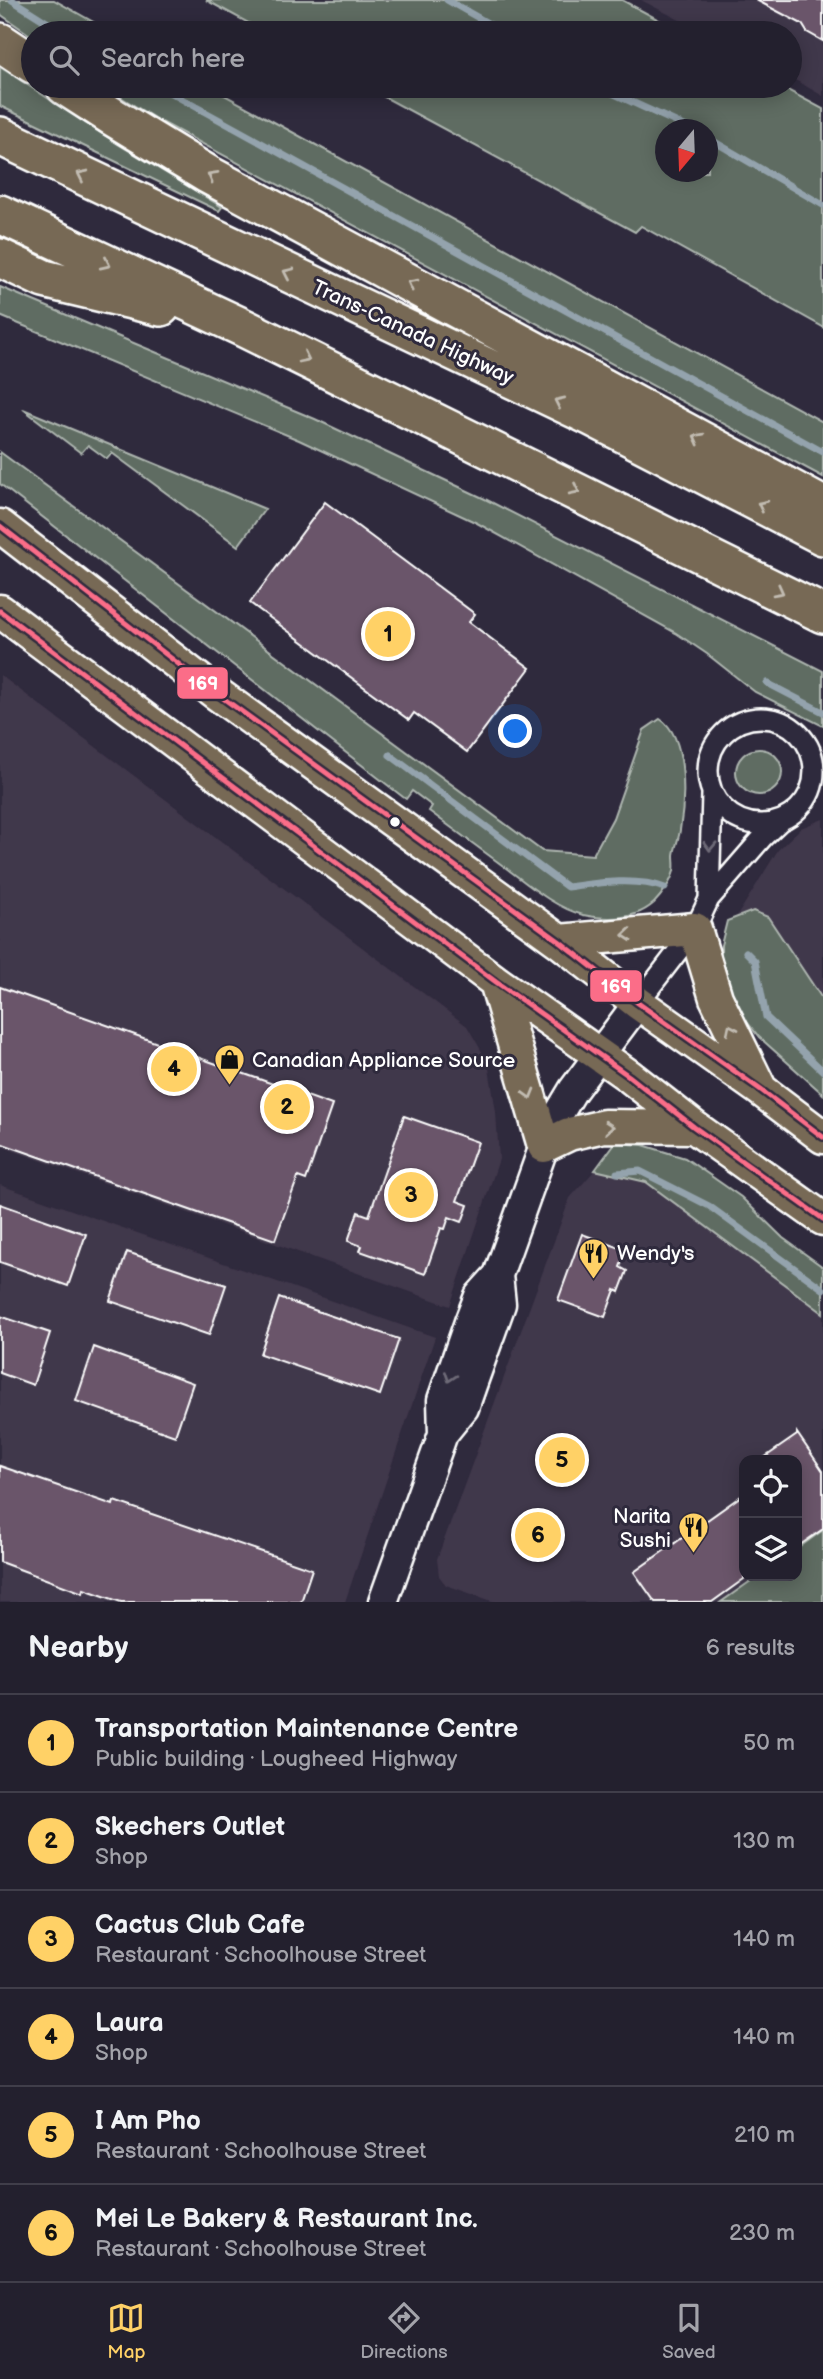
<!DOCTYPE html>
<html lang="en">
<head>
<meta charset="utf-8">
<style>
  :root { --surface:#23202e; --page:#2b2836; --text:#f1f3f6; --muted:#a3a3aa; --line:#403e4a; --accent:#ffd166 }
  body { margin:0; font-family:"Balsamiq Sans",sans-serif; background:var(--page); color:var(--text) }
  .controls { position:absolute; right:21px; bottom:21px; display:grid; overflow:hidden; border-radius:14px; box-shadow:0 4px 18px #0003 }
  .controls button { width:63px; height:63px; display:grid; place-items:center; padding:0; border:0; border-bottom:2px solid var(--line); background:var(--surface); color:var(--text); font:35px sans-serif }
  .compass { position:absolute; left:655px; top:119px; width:63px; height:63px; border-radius:50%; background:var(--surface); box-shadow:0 4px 18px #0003; rotate:199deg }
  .you { position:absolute; left:516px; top:732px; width:24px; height:24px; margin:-18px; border:5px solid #fff; border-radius:50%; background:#1a73e8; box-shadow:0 0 0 10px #1a73e833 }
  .badge { display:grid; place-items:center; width:46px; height:46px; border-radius:50%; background:var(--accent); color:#111; font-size:23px; font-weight:700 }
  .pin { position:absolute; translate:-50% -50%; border:4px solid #fff; box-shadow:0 2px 7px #0006 }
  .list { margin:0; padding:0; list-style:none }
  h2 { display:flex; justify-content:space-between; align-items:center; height:91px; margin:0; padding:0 28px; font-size:30px }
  h2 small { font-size:23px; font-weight:400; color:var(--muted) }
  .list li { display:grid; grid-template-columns:46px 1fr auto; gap:21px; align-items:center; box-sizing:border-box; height:98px; padding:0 28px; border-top:2px solid var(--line) }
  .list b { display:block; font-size:26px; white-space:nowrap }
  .list p { margin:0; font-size:23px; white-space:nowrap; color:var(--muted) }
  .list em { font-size:23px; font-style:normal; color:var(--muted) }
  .icon { flex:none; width:38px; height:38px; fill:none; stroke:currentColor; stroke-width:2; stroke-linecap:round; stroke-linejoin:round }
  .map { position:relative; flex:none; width:823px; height:1602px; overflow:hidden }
  .search { position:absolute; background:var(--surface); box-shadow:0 4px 18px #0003; left:21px; right:21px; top:21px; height:77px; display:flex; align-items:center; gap:18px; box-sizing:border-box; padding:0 24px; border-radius:38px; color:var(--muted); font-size:26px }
  .sheet { height:679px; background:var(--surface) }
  nav { display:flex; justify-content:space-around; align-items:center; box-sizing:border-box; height:98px; border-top:2px solid var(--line); background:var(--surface); font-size:19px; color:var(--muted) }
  nav a { display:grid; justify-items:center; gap:4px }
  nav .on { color:var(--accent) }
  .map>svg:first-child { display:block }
  .built { fill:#41374b }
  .green { fill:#5e6c62; stroke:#aeb6b0; stroke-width:2; fill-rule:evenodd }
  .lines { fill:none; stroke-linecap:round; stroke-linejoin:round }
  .stream { stroke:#94a3ad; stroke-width:7 }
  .building { fill:#6a556b; stroke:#fff; stroke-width:2 }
  .street-casing { stroke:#fff; stroke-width:24 }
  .secondary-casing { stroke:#fff; stroke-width:33 }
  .primary-casing { stroke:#fff; stroke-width:37 }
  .highway-casing { stroke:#fff; stroke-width:42 }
  .street { stroke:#2f2a3d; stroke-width:19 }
  .secondary { stroke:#2f2a3d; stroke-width:28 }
  .primary { stroke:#776954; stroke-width:32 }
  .highway { stroke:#776954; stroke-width:37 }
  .bus-1-casing { stroke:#2f2a3d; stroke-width:10 }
  .bus-1 { stroke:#fb6d88; stroke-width:5 }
  .oneway { stroke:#c2bcb2 }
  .oneway2 { stroke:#6d6a77 }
  .bus-dot { fill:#fff; stroke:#2f2a3d; stroke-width:2.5 }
  .labels { text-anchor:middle; stroke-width:6; stroke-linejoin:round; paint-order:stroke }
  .street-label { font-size:21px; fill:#fff; stroke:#2f2a3d }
  .poi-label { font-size:21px; fill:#fff; stroke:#2f2a3d; text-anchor:start }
  .line-badge { stroke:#2f2a3d; stroke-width:2.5 }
  .badge-label { font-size:19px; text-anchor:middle; font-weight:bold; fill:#fff }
</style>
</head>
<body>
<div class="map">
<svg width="823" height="1602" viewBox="0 0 823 1602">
  <rect width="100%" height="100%" fill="#2f2a3d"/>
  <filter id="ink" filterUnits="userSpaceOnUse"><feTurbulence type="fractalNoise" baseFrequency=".0143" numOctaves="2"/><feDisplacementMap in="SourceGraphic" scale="14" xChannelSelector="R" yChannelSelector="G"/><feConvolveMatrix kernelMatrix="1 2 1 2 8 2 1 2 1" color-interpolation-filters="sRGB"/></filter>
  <g filter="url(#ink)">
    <!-- built -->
    <path class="built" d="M641,0H823V96L790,77V33H705Z
      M0,675L467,1026L488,1062L496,1112L499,1159L450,1306L0,1146Z
      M823,819V1000L768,917L753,911L737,916L778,850L801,828Z
      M595,1170L646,1182L823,1313V1530L797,1549V1460H744V1576H758L721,1602H495L446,1585L439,1576L437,1559L570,1198Z
      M0,1185L435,1337L345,1602H0Z"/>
    <!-- green -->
    <path class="green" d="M0,0H54L113,33H33V37L0,14Z
      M206,0H622L683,33H267Z
      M0,67L118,144L222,207L219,211L0,106Z
      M103,86H208L823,422V477L156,119Z
      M364,86H780L823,109V327L641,226L635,232ZM666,130H708V172H666Z
      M0,287L315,419L485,499L823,671V726L755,692L707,654L676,633L477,523L299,440L0,316Z
      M23,409L265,509L238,546L112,453L107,459L88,445L81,453Z
      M0,452L542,851L593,855L613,818L644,730L660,719C688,736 685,801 680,830C679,838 675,847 674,855C674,860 675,867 674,871C671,882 662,895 654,903C635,920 607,920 583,915C554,907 530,886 506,868C480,849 455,830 429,811L432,806L412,791L406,799L403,797L0,484Z
      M736 772a23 23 0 1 1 46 0a23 23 0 1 1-46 0Z
      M753,911L768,917L823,1000V1094L759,1037L736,1008L721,965V945L727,921Z
      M615,1143L643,1145L685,1158L741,1197L783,1238L823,1267V1313L646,1182L595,1170Z
      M823,1530V1602H721L758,1576H797V1549Z"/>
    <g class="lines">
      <!-- stream -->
      <path class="stream" d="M12,0L64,33
        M447,0L505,33
        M158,86L823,452
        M597,86L693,130
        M708,138L823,205
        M767,683L823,712
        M390,755L567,887C597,883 636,877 665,888
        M746,952L755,961L766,1017L823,1071
        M617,1173L640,1171L709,1206L823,1289"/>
    </g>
    <!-- building -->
    <path class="building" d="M756,0H823V41L807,32L802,24Z
      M325,502L475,614L469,622L530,668L467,752L414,713L409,720L250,603Z
      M0,987L332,1105L306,1180L298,1177L275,1240L0,1143Z
      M404,1116L478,1142L457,1201L468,1205L462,1222L449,1217L445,1229L441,1228L425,1274L360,1251L362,1246L348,1241L358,1212L369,1216Z
      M0,1204L86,1234L68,1286L0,1262Z
      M582,1234L626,1250L620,1267L627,1271L619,1292L615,1290L605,1317L558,1300Z
      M127,1252L226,1285L209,1335L110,1301Z
      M279,1298L399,1339L380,1395L260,1354Z
      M0,1316L50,1333L33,1385L0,1373Z
      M94,1347L193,1383L175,1436L76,1401Z
      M797,1433L823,1471V1529L797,1547V1460H761L797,1435Z
      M0,1466L113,1505L114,1501L312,1569L301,1602H121L84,1589L83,1593L0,1562Z
      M744,1494V1579L712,1602H655L634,1572Z"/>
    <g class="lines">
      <defs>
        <path id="street" d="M708 771a53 53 0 1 1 106 0a53 53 0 1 1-106 0Z
          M709,899L712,794
          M638,1003L695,929L709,899L763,837L780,821"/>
        <path id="secondary" d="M443,1434L442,1400L469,1322L479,1296L498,1275L544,1146L558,1115L573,1090L638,1003
          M383,1602L443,1434L464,1408L472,1385L501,1304L498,1275"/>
        <path id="primary" d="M0,526L216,693L559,941L638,1003L761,1090L823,1137
          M0,611L496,982L629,1076L694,1127L823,1219
          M559,941L695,929L716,998L759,1086
          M496,982L544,1146L569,1134L604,1126L694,1127"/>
        <path id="highway" d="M0,42L33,64
          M65,86L113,117L207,174L823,506
          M0,136L592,417L823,536
          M0,214L244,328L823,614
          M0,258L44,279L161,307"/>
      </defs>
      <!-- street casing -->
      <use href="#street" class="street-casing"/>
      <!-- secondary casing -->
      <use href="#secondary" class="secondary-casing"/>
      <!-- primary casing -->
      <use href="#primary" class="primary-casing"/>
      <!-- highway casing -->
      <use href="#highway" class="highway-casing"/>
      <!-- street -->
      <use href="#street" class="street"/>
      <!-- secondary -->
      <use href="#secondary" class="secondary"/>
      <!-- primary -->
      <use href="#primary" class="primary"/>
      <!-- highway -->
      <use href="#highway" class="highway"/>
      <defs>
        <path id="bus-1" d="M0,526L216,693L559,941L638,1003L761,1090L823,1137
          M0,611L496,982L629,1076L694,1127L823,1219"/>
      </defs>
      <!-- bus-1 casing -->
      <use href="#bus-1" class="bus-1-casing"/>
      <!-- bus-1 -->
      <use href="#bus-1" class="bus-1"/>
    </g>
    <!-- one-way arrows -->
    <defs><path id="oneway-chevron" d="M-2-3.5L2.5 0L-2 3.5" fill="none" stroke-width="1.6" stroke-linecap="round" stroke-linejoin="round" transform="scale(1.75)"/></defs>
    <g class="oneway">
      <use href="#oneway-chevron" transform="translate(82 175) rotate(-154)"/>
      <use href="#oneway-chevron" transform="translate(212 176) rotate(-151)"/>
      <use href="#oneway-chevron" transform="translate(106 264) rotate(25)"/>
      <use href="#oneway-chevron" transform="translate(288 273) rotate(-155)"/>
      <use href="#oneway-chevron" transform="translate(412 284) rotate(-152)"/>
      <use href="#oneway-chevron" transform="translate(305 358) rotate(26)"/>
      <use href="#oneway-chevron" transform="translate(559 402) rotate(-155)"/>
      <use href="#oneway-chevron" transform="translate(698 438) rotate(-152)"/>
      <use href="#oneway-chevron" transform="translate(575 490) rotate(26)"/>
      <use href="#oneway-chevron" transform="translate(762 505) rotate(-153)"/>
      <use href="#oneway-chevron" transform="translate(779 591) rotate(28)"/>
      <use href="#oneway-chevron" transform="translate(627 935) rotate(175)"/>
      <use href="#oneway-chevron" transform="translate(731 1029) rotate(-116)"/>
      <use href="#oneway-chevron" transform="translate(529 1094) rotate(74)"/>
      <use href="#oneway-chevron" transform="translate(609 1127) rotate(-4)"/>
    </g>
    <g class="oneway2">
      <use href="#oneway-chevron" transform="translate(710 846) rotate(92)"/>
      <use href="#oneway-chevron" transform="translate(450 1377) rotate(109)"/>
    </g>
  </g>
  <!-- icons -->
  <defs>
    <symbol id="shop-pin" viewBox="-11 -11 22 30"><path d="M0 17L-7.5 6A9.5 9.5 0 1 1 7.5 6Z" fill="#ffd166" stroke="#2f2a3d"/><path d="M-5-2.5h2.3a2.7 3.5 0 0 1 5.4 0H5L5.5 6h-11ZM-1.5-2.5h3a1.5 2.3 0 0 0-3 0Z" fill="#111"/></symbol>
    <symbol id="restaurant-pin" viewBox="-11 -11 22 30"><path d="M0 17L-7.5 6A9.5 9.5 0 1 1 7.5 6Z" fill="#ffd166" stroke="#2f2a3d"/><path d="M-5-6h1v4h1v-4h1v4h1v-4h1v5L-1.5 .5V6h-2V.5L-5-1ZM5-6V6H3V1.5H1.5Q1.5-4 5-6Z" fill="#111"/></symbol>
  </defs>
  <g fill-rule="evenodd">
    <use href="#shop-pin" x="212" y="1042" width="35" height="47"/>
    <use href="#restaurant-pin" x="576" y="1236" width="35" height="47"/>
    <use href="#restaurant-pin" x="676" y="1510" width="35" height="47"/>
  </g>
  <!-- markers -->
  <circle class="bus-dot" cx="395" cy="822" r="6"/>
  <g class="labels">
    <!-- street labels -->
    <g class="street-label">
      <text transform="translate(413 332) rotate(25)" y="7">Trans-Canada Highway</text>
    </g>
    <!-- poi labels -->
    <g class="poi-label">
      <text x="252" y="1067">Canadian Appliance Source</text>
      <text x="617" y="1260">Wendy's</text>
      <text x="671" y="1523" text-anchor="end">Narita<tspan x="671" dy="24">Sushi</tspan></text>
    </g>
  </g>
  <g class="line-badge">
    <rect x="176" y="666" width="53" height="34" rx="7" fill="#fb6d88"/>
    <rect x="589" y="969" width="54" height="34" rx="7" fill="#fb6d88"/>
  </g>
  <g class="badge-label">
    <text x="203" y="690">169</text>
    <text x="616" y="993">169</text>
  </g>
</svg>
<div class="controls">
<button><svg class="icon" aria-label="locate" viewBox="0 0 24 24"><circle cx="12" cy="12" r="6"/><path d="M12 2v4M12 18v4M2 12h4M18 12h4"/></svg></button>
<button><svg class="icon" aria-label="layers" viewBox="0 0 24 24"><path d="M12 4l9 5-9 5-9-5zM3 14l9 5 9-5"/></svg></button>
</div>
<svg class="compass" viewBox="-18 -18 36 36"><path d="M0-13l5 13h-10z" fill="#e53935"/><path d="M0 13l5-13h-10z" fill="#a3a3aa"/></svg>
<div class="you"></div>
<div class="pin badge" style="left:388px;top:634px">1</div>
<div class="pin badge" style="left:287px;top:1107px">2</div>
<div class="pin badge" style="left:411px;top:1195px">3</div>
<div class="pin badge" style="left:174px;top:1069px">4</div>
<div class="pin badge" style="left:562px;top:1460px">5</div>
<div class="pin badge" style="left:538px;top:1535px">6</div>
<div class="search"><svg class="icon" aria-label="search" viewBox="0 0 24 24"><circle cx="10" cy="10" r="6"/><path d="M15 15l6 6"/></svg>Search here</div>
</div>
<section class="sheet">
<h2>Nearby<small>6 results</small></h2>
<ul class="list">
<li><span class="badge">1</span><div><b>Transportation Maintenance Centre</b><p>Public building · Lougheed Highway</p></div><em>50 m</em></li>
<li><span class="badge">2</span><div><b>Skechers Outlet</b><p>Shop</p></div><em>130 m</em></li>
<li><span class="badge">3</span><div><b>Cactus Club Cafe</b><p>Restaurant · Schoolhouse Street</p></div><em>140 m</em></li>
<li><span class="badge">4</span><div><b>Laura</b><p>Shop</p></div><em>140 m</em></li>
<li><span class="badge">5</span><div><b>I Am Pho</b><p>Restaurant · Schoolhouse Street</p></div><em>210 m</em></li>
<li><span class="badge">6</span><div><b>Mei Le Bakery &amp; Restaurant Inc.</b><p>Restaurant · Schoolhouse Street</p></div><em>230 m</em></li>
</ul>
</section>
<nav>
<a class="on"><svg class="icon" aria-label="map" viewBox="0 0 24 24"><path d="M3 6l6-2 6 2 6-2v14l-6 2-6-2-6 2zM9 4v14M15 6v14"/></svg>Map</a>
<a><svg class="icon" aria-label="directions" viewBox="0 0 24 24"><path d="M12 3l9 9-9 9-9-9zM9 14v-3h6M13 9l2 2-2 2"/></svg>Directions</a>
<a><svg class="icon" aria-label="saved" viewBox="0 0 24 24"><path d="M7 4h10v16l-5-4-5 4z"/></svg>Saved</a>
</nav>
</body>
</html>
